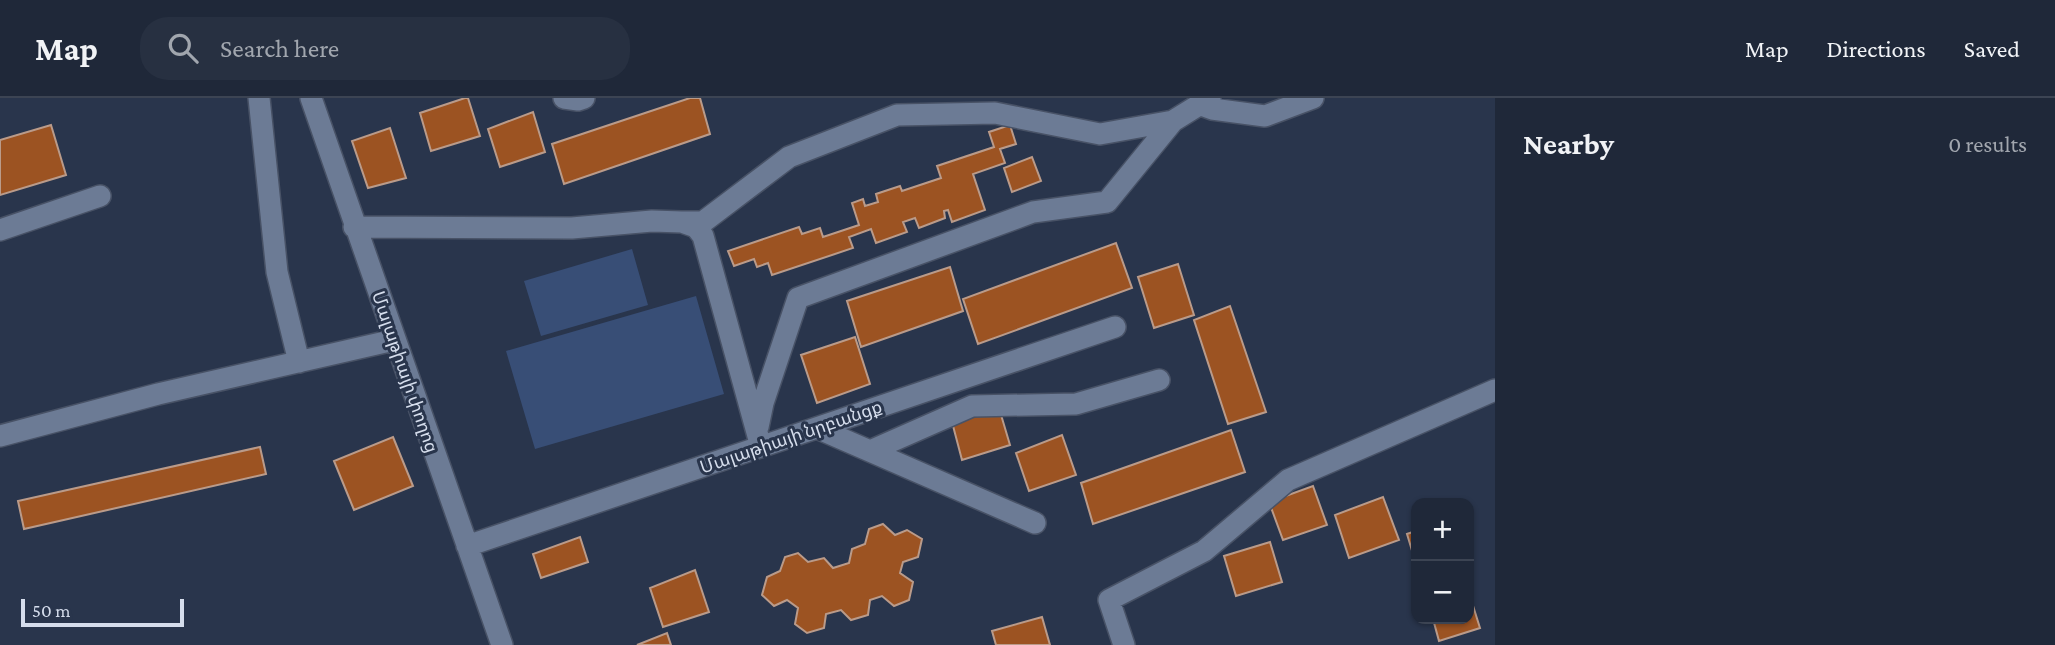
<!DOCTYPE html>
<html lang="en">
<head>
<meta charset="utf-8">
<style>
  :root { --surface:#1f2839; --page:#273041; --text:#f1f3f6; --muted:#a1a6ae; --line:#3c4453 }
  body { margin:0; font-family:"Crimson Pro","Noto Sans Armenian",serif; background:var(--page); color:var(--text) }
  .controls { position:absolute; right:21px; bottom:21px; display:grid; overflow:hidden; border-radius:14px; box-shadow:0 2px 5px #0004 }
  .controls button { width:63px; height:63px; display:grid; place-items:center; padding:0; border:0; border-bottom:2px solid var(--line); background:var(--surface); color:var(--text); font:35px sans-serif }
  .scale { position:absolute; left:21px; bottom:18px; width:163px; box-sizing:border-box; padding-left:7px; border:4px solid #d5ddec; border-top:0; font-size:19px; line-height:24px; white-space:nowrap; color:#d5ddec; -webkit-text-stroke:5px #29354c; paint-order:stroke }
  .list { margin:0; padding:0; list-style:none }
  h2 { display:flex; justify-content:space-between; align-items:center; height:91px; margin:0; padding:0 28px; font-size:30px }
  h2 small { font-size:23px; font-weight:400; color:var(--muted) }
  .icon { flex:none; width:38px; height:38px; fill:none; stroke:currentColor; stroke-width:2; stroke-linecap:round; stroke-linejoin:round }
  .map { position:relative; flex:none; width:1495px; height:547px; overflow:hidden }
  header { display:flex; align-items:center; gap:42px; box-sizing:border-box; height:98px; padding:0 35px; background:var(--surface); border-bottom:2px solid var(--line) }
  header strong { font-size:33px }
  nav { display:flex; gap:38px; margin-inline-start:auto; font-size:24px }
  .search { width:490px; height:63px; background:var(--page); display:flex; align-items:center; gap:18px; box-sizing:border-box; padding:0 24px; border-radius:28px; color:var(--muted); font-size:26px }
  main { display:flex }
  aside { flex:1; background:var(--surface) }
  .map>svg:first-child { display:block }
  .green { fill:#384e76 }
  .building { fill:#9c5322; stroke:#ba9b8a; stroke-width:2 }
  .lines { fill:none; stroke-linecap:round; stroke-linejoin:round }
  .minor-casing { stroke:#485266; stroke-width:24 }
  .minor { stroke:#6c7b95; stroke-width:21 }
  .labels { text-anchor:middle; stroke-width:6; stroke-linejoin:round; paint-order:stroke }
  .street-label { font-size:18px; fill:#d5ddec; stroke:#29354c }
</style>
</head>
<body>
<header>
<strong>Map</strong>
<div class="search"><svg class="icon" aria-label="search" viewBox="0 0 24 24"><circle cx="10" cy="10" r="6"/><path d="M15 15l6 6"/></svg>Search here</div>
<nav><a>Map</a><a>Directions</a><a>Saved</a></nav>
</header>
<main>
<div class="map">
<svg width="1495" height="547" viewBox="0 0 1495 547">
  <rect width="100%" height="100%" fill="#29354c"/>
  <!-- green -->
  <path class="green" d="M632,151L648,207L541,238L524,183Z
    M696,198L724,296L535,351L506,253Z"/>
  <!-- building -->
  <path class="building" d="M465,0H468L480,38L431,53L420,15Z
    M690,0H700L710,36L564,86L552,46Z
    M533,14L545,54L500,69L488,31Z
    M51,27L66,77L0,97V42Z
    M1010,27L1016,46L1000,51L1005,65L973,76L985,112L952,124L948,112L944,113L945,120L919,130L915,120L903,124L907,134L876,145L871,131L849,139L853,150L772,177L768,165L757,169L754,161L734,168L728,153L799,129L802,136L820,130L823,139L859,127L852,105L863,101L865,108L878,104L876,96L900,88L902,93L941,80L937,68L994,49L989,34Z
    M390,30L406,80L368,90L352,43Z
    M1032,59L1041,83L1012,94L1004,70Z
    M1116,145L1132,190L978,246L963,201Z
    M1178,166L1194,217L1154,230L1138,179Z
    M950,169L963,213L861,249L847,203Z
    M1230,208L1266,314L1228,326L1194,222Z
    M855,239L870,286L817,305L801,257Z
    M999,310L1010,347L962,362L952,324Z
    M1231,332L1245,374L1093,426L1081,385Z
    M1062,337L1076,377L1029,393L1016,355Z
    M393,339L413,388L354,412L334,363Z
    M260,349L266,376L24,431L18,403Z
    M1313,388L1327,427L1283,442L1269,404Z
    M1383,399L1399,442L1349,460L1335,417Z
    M883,426L895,437L907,432L922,441L918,459L903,464L900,475L913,484L909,502L894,508L882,498L870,502L868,517L851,522L841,512L826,516L824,530L807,535L795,526L798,510L787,502L774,508L762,497L767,479L780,473L785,459L798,455L808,464L824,460L833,470L849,465L852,451L865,446L869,431Z
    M1416,433V466L1407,436Z
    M580,439L588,464L541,480L533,456Z
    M1270,444L1282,484L1236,498L1224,458Z
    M695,472L709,514L663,529L650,490Z
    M1469,495L1480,530L1439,543L1433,521H1469Z
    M1042,519L1050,547H996L992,533Z
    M667,535L671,547H637Z"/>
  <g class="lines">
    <defs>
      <path id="minor" d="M259,0L277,174L299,264
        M311,0L502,547
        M564,0L578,2L584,0
        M1201,7L1212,11L1265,18L1313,0
        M682,124H703L789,59L897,17L995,15L1100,36L1173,23L1210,0
        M354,129L572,130L652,123L682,124L696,129L703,138L761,349
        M0,132L100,98
        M758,329L763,305L798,200L1033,114L1107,104L1173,23
        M817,330L1035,425
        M0,338L158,296L394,242
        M870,353L972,308L1076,306L1159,282
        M467,448L1115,229
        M1124,547L1109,502L1204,453L1288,382L1495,292"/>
    </defs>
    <!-- minor casing -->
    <use href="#minor" class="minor-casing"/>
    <!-- minor -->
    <use href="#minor" class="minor"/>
  </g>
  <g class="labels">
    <!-- street labels -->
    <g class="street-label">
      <text transform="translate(405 274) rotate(71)" y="6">Մալաթիայի փողոց</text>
      <text transform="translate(791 339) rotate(-19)" y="6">Մալաթիայի նրբանցք</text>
    </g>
  </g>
</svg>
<div class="controls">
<button>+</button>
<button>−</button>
</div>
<div class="scale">50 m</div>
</div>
<aside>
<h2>Nearby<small>0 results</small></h2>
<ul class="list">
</ul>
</aside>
</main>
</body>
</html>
